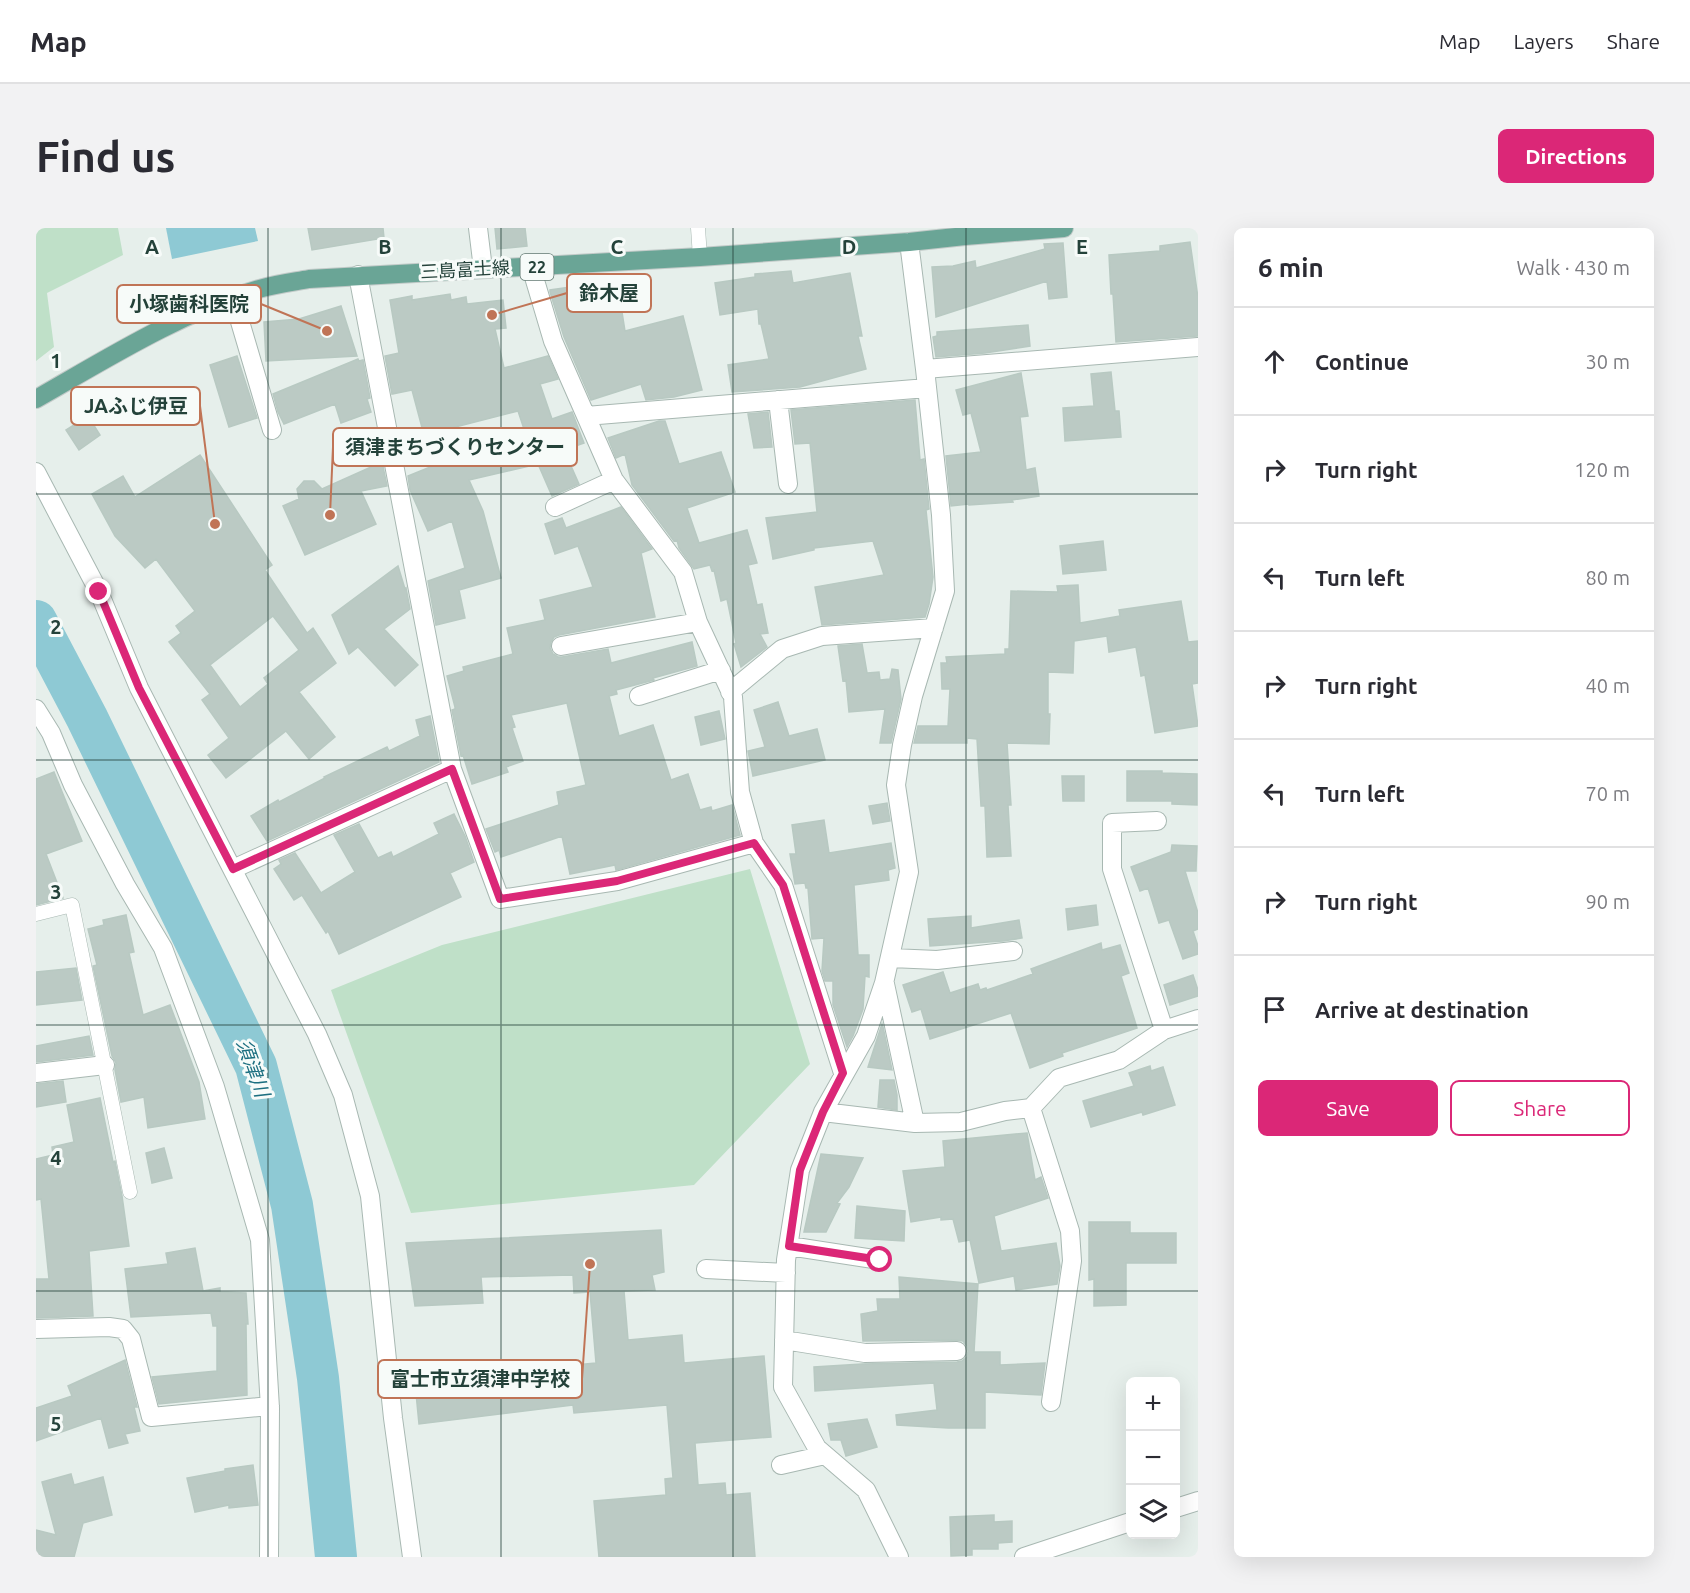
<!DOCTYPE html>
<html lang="en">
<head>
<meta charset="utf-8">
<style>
  :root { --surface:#fff; --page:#f2f2f3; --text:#2b2b33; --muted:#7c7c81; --line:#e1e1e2; --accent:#db2777 }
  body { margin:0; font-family:Ubuntu,"Noto Sans JP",sans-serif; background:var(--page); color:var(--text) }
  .controls { position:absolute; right:18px; bottom:18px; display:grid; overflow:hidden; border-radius:9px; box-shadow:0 6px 24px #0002 }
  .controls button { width:54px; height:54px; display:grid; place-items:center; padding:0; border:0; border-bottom:2px solid var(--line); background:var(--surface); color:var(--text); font:30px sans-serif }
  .stop { position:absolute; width:18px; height:18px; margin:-14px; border:4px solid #db2777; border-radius:50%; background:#fff }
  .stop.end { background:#db2777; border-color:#fff; box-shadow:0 2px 6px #0008 }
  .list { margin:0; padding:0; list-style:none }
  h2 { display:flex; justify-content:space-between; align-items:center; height:78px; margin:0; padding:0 24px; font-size:26px }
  h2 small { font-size:20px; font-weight:400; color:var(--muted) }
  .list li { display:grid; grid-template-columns:39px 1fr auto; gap:18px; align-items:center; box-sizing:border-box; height:108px; padding:0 24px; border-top:2px solid var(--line) }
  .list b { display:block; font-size:22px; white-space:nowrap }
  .list em { font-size:20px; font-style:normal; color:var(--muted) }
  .actions { display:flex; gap:12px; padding:18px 24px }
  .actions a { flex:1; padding:14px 0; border:2px solid var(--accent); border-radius:9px; text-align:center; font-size:21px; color:var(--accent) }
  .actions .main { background:var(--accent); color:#fff }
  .icon { flex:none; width:33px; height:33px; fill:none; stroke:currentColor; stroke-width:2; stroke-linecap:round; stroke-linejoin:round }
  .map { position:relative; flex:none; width:1162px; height:1329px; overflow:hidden; border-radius:9px }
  header { display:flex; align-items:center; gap:36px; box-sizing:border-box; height:84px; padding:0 30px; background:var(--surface); border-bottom:2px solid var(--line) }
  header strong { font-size:28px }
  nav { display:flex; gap:33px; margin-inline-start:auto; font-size:21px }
  .intro { display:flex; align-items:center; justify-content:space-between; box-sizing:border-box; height:144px; padding:0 36px }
  h1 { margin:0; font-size:42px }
  .button { padding:15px 27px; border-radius:9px; background:var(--accent); color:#fff; font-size:21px; font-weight:700 }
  main { display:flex; gap:36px; padding:0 36px }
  aside { flex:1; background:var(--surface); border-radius:9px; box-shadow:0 6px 24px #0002 }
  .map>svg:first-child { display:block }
  .green { fill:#bfe0c8 }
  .water { fill:#8ec9d4 }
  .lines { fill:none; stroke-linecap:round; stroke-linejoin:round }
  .river { stroke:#8ec9d4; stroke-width:42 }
  .building { fill:#bbcac4; stroke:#b8c9c2; stroke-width:1.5; fill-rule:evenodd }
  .service-casing { stroke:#a8b8b2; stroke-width:15 }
  .minor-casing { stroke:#a8b8b2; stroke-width:20 }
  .tertiary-casing { stroke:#a8b8b2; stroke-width:20 }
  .primary-casing { stroke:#c2cac8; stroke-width:20 }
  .service { stroke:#fff; stroke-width:14 }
  .minor { stroke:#fff; stroke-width:18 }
  .tertiary { stroke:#fff; stroke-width:18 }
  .primary { stroke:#6aa596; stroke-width:18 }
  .route { stroke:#db2777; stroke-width:8 }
  .grid { fill:none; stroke:#24423a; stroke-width:1.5; stroke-opacity:0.55 }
  .labels { text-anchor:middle; stroke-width:6; stroke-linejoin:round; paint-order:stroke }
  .shield { fill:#f7fbf9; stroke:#637a73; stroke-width:1.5 }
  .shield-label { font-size:16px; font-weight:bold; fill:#24423a }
  .street-label { font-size:18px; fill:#24423a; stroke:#f7fbf9 }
  .water-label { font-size:20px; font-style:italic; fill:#1c6f80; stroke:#f7fbf9 }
  .grid-label { font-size:20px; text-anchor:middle; font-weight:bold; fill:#24423a; stroke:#f7fbf9; stroke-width:6; stroke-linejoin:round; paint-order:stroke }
  .leader { fill:none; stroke:#c07456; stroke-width:2 }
  .callout-dot { fill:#c07456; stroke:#f7fbf9; stroke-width:2 }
  .callout { fill:#f7fbf9; stroke:#c07456; stroke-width:2 }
  .callout-label { font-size:20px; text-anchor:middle; font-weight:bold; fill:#24423a }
</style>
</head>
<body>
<header>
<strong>Map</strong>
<nav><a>Map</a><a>Layers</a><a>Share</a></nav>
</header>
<div class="intro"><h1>Find us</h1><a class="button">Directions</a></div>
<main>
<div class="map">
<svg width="1162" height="1329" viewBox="0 0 1162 1329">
  <rect width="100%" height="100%" fill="#e6efeb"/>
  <!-- green -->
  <path class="green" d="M0,0H82L87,27L11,65L18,119L0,133Z
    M714,641L774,836L658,957L375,985L295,762L406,717Z"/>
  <!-- water -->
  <path class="water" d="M130,0H219L222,13L136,31Z"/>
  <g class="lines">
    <!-- river -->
    <path class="river" d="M0,393L51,490L220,838L256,977L282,1150L300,1329"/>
  </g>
  <!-- building -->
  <path class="building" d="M272,0H347L348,10L276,22Z
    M459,0H489L491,18L461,21Z
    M1154,14L1162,70V108L1080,114L1077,66H1075L1073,27L1124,23V18Z
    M1027,15L1031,69L1013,71L1011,53L900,89L896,39L917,38L939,33L940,40L1009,21L1008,16Z
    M755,43L757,55L814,45L826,108H822L830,141L764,159L696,164L692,137L733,131L725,96H723L722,81L684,87L679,55L719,49V46Z
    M534,59L535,63L550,60L551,70L583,65L589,103L647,88L666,162L638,169L610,172L605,156L555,172L528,109L514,64V62Z
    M414,66L415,72L430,69L431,76L467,72L470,100L459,101L468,140L512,128L522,151L504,156L516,191L536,184L548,215L528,222L543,256L516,268L502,236L433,252L447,283L465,350L423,362L429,390L400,397L392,353L429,340L416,293L392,303L374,262L372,248L488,201L482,183L388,207L376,162L356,166L349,128L363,125L354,72L376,68V72Z
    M305,78L321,128L230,133L228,94L263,91Z
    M992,97L994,118L949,125L900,129L897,109L901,108V104Z
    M201,128L221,190L193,199L174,137Z
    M322,131L323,133L327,132L334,170L331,171L335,184L305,195L299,176L248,196L242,184L237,166Z
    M1075,144L1079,183H1083L1085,209L1029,213L1027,180L1058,178L1055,146Z
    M985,145L992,188L984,189L990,242L999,240L1003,268L976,272L977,274L933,277V276L915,278L910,228L945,224L935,185L927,187L920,162Z
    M879,172L884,232L888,231L893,281L890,282L897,349L893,376L889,389L786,397L779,359L848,347L837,313L778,320V322L737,331L730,290L781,284L774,215L759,216L755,182Z
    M732,184L736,219L718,220L712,186Z
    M52,188L64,207L43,222L30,202Z
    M623,193H629L643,236L685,224L699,264L651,280L663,315L711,302L721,335L712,337L721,377L726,376L732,405L724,406L731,419L705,439L698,416L700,415L691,371L685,373L678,342L676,343L674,337L658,341L643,320L641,312L638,313L596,257L589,226L580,230L572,210Z
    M164,227L236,337L229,342L271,405L277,400L300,435L263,464L299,509L273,531L250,503L190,550L172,527L193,510L166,472L174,466L133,414L145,405L140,398L159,383L120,331L109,340L79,308L56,266L87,248L99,269ZM237,388L263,422L228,450L232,456L204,479L174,437Z
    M346,234L351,258L325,263L340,296L269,327L247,278L263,271L261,261L268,253H278L286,261Z
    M585,279L616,321L605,325L619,389L523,407L518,409L515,414L514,420L517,426L522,429H526L572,421L575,435L656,414L661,438L617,450L618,452L580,462L581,466L573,468L583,508L617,497L635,552L652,546L664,582L675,579L676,583L696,577L704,607L580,642L579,637L534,646L526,608L465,629L463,622L459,624L450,601L523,577L521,564L550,557L531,475L475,487L479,499L476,500L487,533L470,539L472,544L436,556L427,527L425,528L416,482L419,481V479L411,448L428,443L427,439L477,426L471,400L509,392L504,372L557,359L542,318L519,326L509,296L526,290L530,300Z
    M1067,313L1070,342L1027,346L1024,318Z
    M362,338L369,361L370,360L374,381L348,401L382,437L359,458L322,419L313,426L296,387Z
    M1042,357L1044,395L1084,388L1083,382L1145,373L1152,414L1162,413V455L1156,456L1162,498L1119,505L1109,447L1105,448L1100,419L1073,424L1071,408L1038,413L1037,445L1012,444V486H1014L1013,516L971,515L975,577H972L975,628L951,629L949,578H945L941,511L931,510V515H878L882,498H912L914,461H906L905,435H911L910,429L969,426V421H973L975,363L1022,364L1021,358Z
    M826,416L831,445L843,444L844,452L854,451L856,441L862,442L865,471L855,515H844L849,481L813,484L810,452L807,453L802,418Z
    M742,474L753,508L781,501L789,532L717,548L712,523L729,519L718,482Z
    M683,483L689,511L665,517L659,489Z
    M394,488L403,534L231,613L215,588L242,572L243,574L289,550L288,549L351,519L353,523L384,508L380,492Z
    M1091,543H1126V545L1161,546V577L1136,576V573H1091Z
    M18,544L46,613L10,626L27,670L0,677V551Z
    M1026,548H1048V573H1027Z
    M851,575L854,593L837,596L833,578Z
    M418,586L429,608L438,634L414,645L425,669L303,726L292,703L290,705L266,667L258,672L238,641L245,636L243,632L259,625L285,665L319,644L298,607L323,596L342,630L355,624L357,629L403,606L398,595Z
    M788,592L793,625L855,615L859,640L852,642L853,652L818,657L822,727H833V749L829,748L827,781L817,808L811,819L797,777V753H789L786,743L788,710L776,711L772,660H770L769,655L759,656L754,626H760L756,597Z
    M1136,617L1161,618L1160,643H1149L1162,685V701L1157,703L1162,718V726L1147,731L1133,692L1123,695L1112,660L1104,663L1095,639L1135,624Z
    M1060,677L1062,697L1032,702L1030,681Z
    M90,687L98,724L93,725L107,787L134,777L163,854L169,891L112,900L108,869L85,874L79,842L80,835L76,828L57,738L61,737L52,701L68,697L67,692Z
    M935,688V700L983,692L986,710L967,713L894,718L892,691Z
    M1065,715L1066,722L1084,717L1093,745L1085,748L1101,800L1026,825L1027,828L994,840L975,785L894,811L885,781L876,784L867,757L907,744L914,765L942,756L944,762L950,760L951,762L997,746L995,741Z
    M40,740L46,772L0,777V744Z
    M1157,747L1162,762V768L1134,777L1128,757Z
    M846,796L847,799L856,842L832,839Z
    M53,808L57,827L0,834V818Z
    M1114,838L1115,843L1127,839L1139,877L1107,887L1106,884L1055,899L1047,873L1098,858L1093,845Z
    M844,852H858L861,867V882L842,879Z
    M27,853L30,874L0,879V856Z
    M64,870L77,934L79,933L86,968L93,1018L53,1023L57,1088L0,1090V1051H13L5,971L0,972V931L17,927L16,919L38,914L31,877Z
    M991,905L999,952L1005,949L1012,970L958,988L965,1023L1020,1015L1024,1038L1021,1056L980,1062L978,1048L943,1055L934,1012L923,1014L917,991L905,992V989L875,994L867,943L909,939L907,913Z
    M128,920L136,950L116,955L110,925Z
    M785,926L827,930L813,959L801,975L804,976L790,1004H768Z
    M821,978L869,983L868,1013L819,1010Z
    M1053,994H1094V1005H1140V1035H1090V1077L1058,1078V1051L1053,1052Z
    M625,1002L628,1044L616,1047L619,1062L588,1063L592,1112L646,1107L648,1135L728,1128L735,1209L659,1215L662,1257L689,1255L690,1267L714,1265L719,1329H563L558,1273L630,1267L629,1251L637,1250L631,1177L538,1185L537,1177L383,1196L379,1155L495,1141L560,1135L554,1064L538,1065L537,1047L445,1049L447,1075L379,1078L370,1015Z
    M159,1020L167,1063L184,1060V1064L210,1065L212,1096H210L211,1167L123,1176L116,1149L181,1143V1098H177L175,1085L95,1089L89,1041L132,1036L130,1025Z
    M863,1049L942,1056L938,1124H964V1137L1009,1135L1005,1167L949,1164V1200H912L861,1197L860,1187L901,1182L898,1155L779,1163L778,1139L826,1136L921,1134L926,1133L931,1129L932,1123L931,1118L927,1113L921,1112L827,1113L825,1086L842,1083L841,1071H864Z
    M89,1132L101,1179H98L104,1203L89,1206L92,1215L73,1220L65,1190L0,1213V1180L36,1168L32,1158Z
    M831,1191L841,1219L810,1228L805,1212H795L792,1196Z
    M217,1237L222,1277L193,1280V1277L159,1284L151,1250L189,1243V1241Z
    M35,1246L38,1257L67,1249L76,1287L47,1295L38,1329H0V1302L20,1307L6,1254Z
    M958,1287V1294L976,1293V1314L962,1315V1321H936V1327L915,1328L914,1289Z"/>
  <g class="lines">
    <defs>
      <path id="service" d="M662,0L664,29
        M0,686L36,677L94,964"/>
      <path id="minor" d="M442,0L447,41
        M495,39L517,113L578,252L647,344L662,394L697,469L704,564L718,615L747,657L807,845
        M322,47L416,541L464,671L581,653L718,615
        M197,70L236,202
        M889,141L1162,119
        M742,172L752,256
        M550,188L891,160
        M519,279L578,252
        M525,418L662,394
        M694,464L746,421L786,408L898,400
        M603,468L685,442
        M0,481L15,505L37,557L89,656L127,720L179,859L224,1012L234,1180L233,1329
        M1121,593L1076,595V641L1128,802
        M197,641L416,541
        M855,730L901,732L977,723
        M849,756L879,895
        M0,845L69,837
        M995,880L1034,1003L1036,1033L1015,1174
        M787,884L879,895L925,894L969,883L995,880L1023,850L1083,832L1128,802L1162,791
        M753,1018L844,1032
        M670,1041L750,1045
        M0,1101L73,1099L87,1101L95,1111L115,1189L234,1178
        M748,1112L829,1125L921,1123
        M745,1237L789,1227
        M1140,1280L1162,1273
        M863,1329L830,1262L781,1220L747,1159L750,1032L764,942L787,884L830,808L848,755L873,644L860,557L866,517L877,468L909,363L905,287L889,141L873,14
        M988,1329L1094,1294"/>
      <path id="tertiary" d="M0,244L63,364L103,460L281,806L307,867L334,968L357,1190L376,1329"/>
      <path id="primary" d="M0,171C72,130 143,85 223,61C239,56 256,54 273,51L664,29L873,14L929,8L1028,0"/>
    </defs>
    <!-- service casing -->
    <use href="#service" class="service-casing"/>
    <!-- minor casing -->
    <use href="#minor" class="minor-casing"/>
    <!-- tertiary casing -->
    <use href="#tertiary" class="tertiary-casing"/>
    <!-- primary casing -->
    <use href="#primary" class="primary-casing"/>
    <!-- service -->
    <use href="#service" class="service"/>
    <!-- minor -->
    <use href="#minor" class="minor"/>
    <!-- tertiary -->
    <use href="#tertiary" class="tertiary"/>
    <!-- primary -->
    <use href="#primary" class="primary"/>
  </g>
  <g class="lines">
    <!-- route -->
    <path class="route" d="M63,364L103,460L197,641L416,541L464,671L581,653L718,615L747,657L807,845L787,884L764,942L753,1018L844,1032"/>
  </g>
  <!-- grid -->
  <path class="grid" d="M232,0V1329M465,0V1329M697,0V1329M930,0V1329M0,266H1162M0,532H1162M0,797H1162M0,1063H1162"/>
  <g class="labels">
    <!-- shield labels -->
    <rect class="shield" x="484.5" y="26" width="33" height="26" rx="4.5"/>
    <g class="shield-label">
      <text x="501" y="45">22</text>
    </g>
    <!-- street labels -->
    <g class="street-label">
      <text transform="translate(429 42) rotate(-3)" y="6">三島富士線</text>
    </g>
    <!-- water labels -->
    <g class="water-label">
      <text transform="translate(217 840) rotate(70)" y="7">須津川</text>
    </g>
  </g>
  <g class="grid-label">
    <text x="116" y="26">A</text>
    <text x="349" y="26">B</text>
    <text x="581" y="26">C</text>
    <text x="813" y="26">D</text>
    <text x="1046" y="26">E</text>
    <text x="20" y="140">1</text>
    <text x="20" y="406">2</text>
    <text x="20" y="671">3</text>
    <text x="20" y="937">4</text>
    <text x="20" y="1203">5</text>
  </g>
  <!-- callouts -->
  <path class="leader" d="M456 87L531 65M291 103L225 76M179 296L164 178M294 287L297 219M554 1036L546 1151"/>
  <g class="callout-dot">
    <circle cx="456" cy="87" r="6"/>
    <circle cx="291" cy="103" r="6"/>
    <circle cx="179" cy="296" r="6"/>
    <circle cx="294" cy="287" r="6"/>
    <circle cx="554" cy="1036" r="6"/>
  </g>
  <g class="callout">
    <rect x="531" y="46" width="84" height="38" rx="6"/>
    <rect x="81" y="57" width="144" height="38" rx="6"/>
    <rect x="35" y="159" width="129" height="38" rx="6"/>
    <rect x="297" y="200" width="244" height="38" rx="6"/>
    <rect x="342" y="1132" width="204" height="38" rx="6"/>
  </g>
  <g class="callout-label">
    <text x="573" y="72">鈴木屋</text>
    <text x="153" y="83">小塚歯科医院</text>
    <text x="100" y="185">JAふじ伊豆</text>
    <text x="419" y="226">須津まちづくりセンター</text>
    <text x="444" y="1158">富士市立須津中学校</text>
  </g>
</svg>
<div class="controls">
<button>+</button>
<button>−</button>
<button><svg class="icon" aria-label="layers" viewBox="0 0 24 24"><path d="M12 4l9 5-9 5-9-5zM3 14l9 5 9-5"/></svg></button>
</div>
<div class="stop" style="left:844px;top:1032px"></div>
<div class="stop end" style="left:63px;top:364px"></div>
</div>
<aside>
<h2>6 min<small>Walk · 430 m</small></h2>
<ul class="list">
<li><svg class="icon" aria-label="ahead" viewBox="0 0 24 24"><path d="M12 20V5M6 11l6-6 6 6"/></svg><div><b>Continue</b></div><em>30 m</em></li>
<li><svg class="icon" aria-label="right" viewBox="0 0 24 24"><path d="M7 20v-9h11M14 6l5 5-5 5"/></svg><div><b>Turn right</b></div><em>120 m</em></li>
<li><svg class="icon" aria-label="left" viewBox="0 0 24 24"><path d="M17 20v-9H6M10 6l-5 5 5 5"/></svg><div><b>Turn left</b></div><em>80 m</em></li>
<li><svg class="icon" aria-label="right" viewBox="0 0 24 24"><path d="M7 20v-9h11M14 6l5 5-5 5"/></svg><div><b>Turn right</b></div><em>40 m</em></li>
<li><svg class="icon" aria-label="left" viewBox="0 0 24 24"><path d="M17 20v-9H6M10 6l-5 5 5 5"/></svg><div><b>Turn left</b></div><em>70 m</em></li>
<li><svg class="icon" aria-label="right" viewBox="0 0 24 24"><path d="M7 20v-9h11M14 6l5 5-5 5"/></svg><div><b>Turn right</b></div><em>90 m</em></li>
<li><svg class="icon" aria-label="arrive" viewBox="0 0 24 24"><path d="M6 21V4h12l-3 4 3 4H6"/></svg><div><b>Arrive at destination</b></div></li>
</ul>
<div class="actions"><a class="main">Save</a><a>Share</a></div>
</aside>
</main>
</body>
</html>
